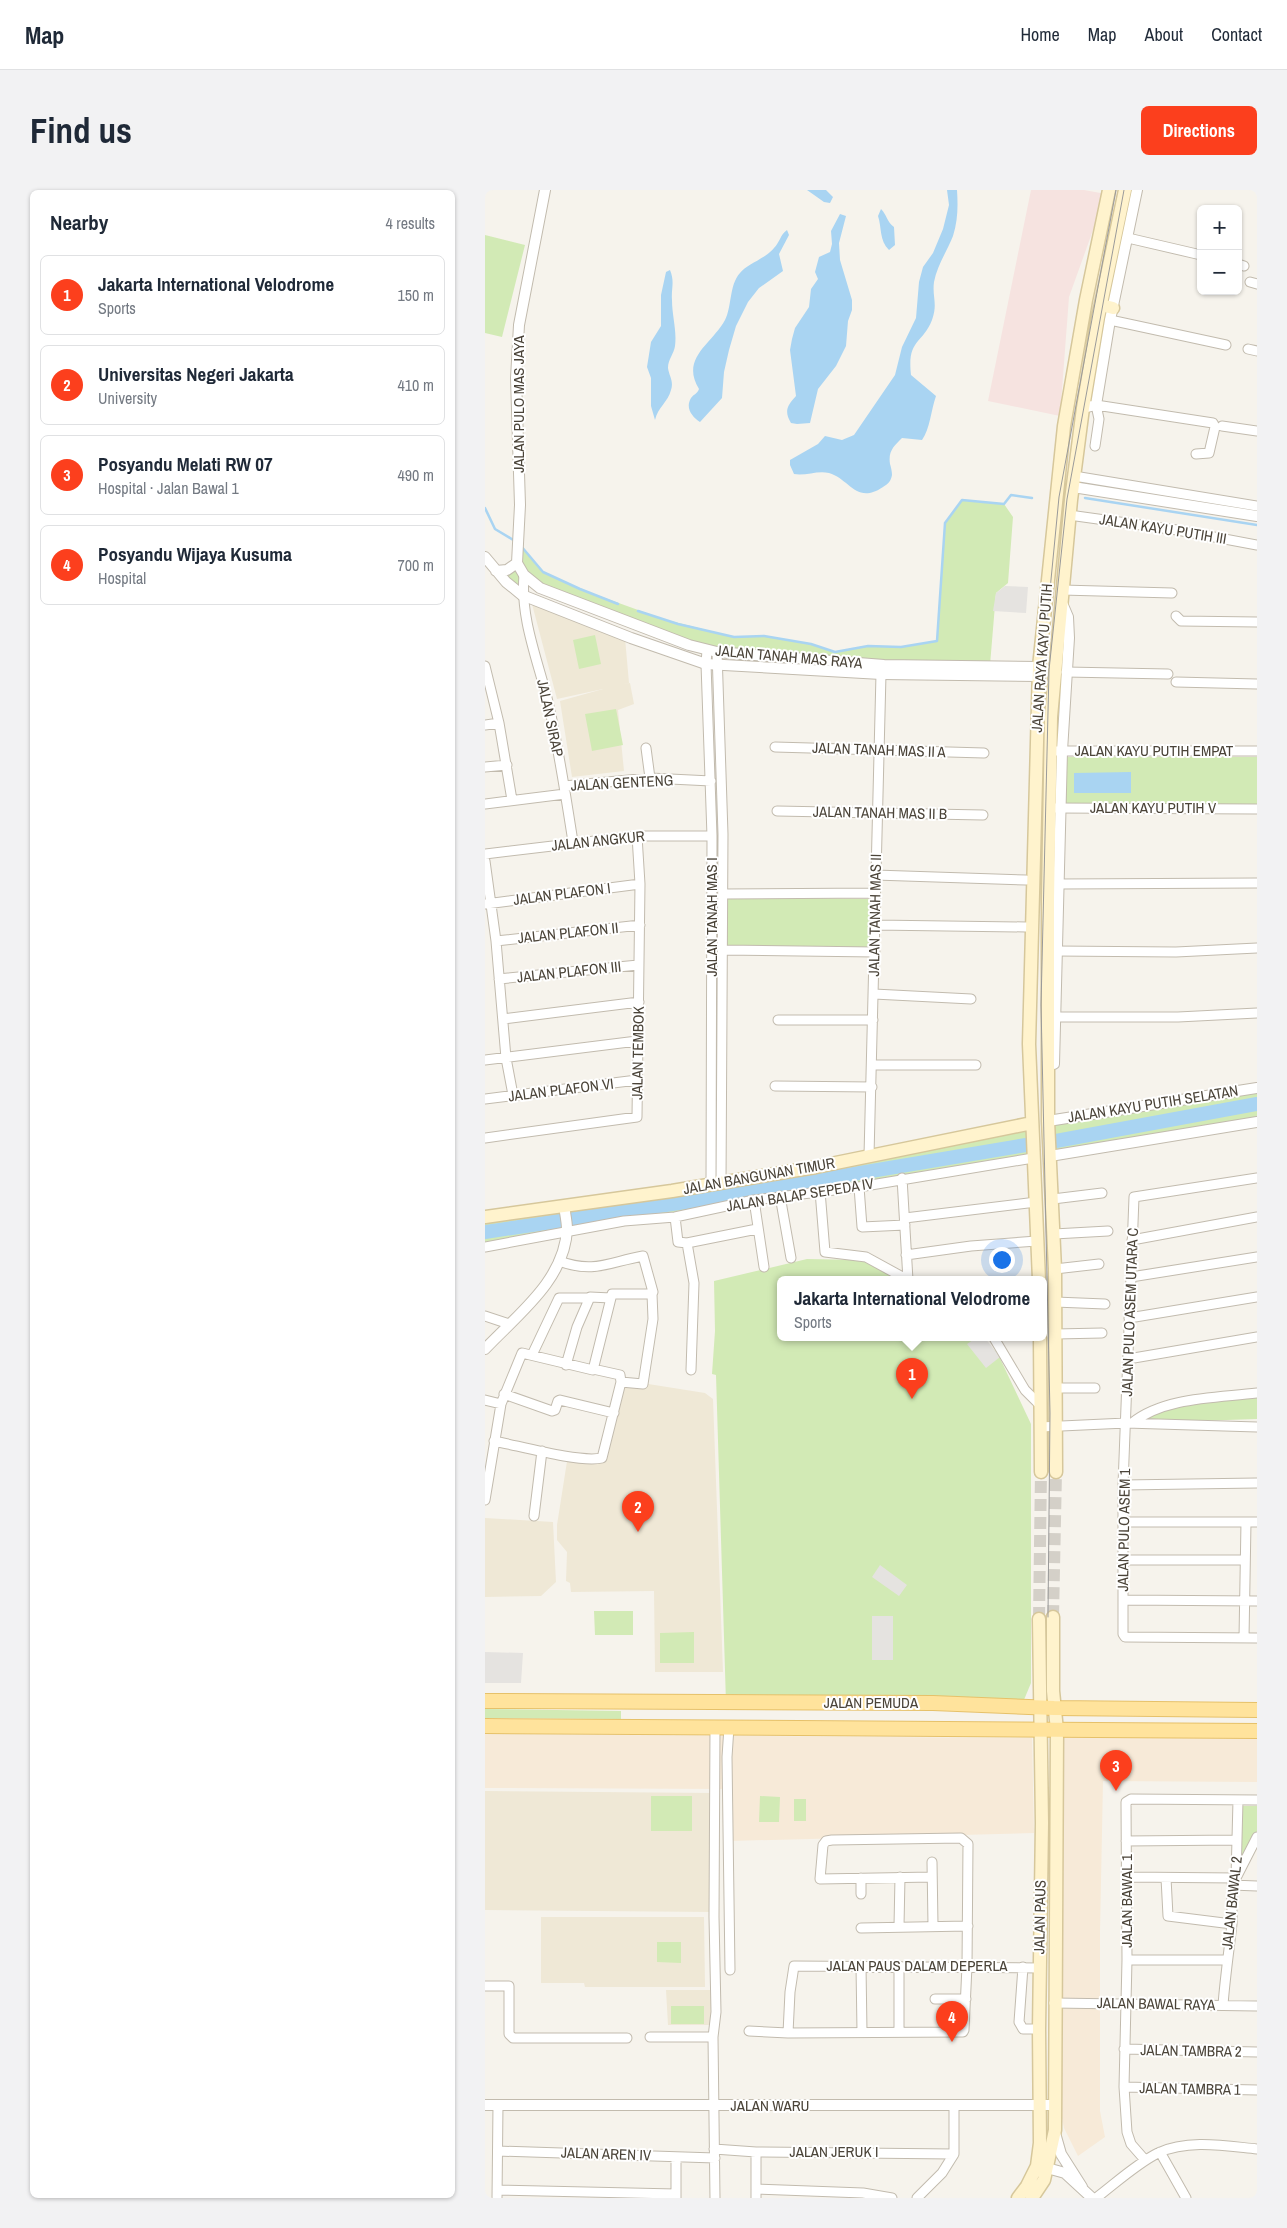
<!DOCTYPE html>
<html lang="en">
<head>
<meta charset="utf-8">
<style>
  :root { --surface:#fff; --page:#f2f2f3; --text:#1f2937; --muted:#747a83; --line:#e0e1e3; --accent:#fc3f1d }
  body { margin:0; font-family:"Archivo Narrow",sans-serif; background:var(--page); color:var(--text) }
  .controls { position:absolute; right:15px; top:15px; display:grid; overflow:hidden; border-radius:8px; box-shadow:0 1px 4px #0004 }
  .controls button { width:45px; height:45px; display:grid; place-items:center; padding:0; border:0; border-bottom:1px solid var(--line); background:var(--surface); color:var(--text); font:25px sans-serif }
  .you { position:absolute; left:516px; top:1069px; width:18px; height:18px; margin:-12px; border:4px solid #fff; border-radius:50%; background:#1a73e8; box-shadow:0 0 0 8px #1a73e833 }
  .badge { display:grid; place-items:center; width:32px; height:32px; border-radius:50%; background:var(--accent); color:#fff; font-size:16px; font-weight:700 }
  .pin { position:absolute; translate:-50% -41px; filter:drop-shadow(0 1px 2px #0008) }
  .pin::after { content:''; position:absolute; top:26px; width:18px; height:15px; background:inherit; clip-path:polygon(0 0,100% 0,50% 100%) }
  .popup { position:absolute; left:292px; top:1086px; width:270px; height:65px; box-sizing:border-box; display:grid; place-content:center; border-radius:8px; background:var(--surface); filter:drop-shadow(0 1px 4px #0005); font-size:16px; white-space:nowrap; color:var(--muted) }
  .popup b { font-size:19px; color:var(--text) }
  .popup::after { content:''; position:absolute; left:50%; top:100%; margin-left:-10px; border:10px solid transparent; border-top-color:var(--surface) }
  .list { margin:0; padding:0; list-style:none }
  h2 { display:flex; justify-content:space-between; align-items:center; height:65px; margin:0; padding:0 20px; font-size:21px }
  h2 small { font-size:16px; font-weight:400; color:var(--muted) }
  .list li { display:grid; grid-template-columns:32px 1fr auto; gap:15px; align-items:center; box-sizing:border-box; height:80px; margin:0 10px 10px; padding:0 10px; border:1px solid var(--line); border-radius:8px }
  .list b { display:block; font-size:19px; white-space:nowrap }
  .list p { margin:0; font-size:16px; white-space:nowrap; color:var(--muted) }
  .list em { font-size:16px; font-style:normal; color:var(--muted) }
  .map { position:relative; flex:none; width:772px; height:2008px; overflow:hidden; border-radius:8px }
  header { display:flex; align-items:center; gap:30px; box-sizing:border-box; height:70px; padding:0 25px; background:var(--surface); border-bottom:1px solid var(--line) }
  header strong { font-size:24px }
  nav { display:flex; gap:28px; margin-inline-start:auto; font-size:18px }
  .intro { display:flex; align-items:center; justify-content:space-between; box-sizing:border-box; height:120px; padding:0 30px }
  h1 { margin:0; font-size:35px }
  .button { padding:12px 22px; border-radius:8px; background:var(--accent); color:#fff; font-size:18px; font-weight:700 }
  main { display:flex; gap:30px; padding:0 30px }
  aside { flex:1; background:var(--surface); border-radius:8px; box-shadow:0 1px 4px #0004 }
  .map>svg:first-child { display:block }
  .commercial { fill:#f7ead8 }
  .education { fill:#efe8d6 }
  .medical { fill:#f6e3e0 }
  .green { fill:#d2eab5 }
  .parking { fill:#e5e3e0 }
  .water { fill:#a9d4f2 }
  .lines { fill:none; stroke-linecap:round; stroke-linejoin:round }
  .stream { stroke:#a9d4f2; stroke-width:2.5 }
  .river { stroke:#a9d4f2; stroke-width:14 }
  .secondary-tunnel { stroke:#d4d0c8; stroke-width:12; stroke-dasharray:12 6; stroke-linecap:butt }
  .minor-casing { stroke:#c2bbae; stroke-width:11 }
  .tertiary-casing { stroke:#c2bbae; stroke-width:12 }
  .secondary-casing { stroke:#d6c79b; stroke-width:15 }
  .primary-casing { stroke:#e6c16a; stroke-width:16 }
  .minor { stroke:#fff; stroke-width:9 }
  .tertiary { stroke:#fff; stroke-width:10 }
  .secondary { stroke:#fff3cd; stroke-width:12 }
  .primary { stroke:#ffe39c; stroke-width:14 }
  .tram { stroke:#9a9a9a; stroke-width:1 }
  .labels { text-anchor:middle; stroke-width:4; stroke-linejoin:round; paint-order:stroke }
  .street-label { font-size:15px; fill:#4b4439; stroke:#fff }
</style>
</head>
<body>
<header>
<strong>Map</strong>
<nav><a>Home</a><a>Map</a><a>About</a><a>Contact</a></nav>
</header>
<div class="intro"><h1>Find us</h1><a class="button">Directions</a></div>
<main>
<aside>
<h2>Nearby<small>4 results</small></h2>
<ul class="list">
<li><span class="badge">1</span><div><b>Jakarta International Velodrome</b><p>Sports</p></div><em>150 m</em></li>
<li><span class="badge">2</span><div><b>Universitas Negeri Jakarta</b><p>University</p></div><em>410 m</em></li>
<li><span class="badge">3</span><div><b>Posyandu Melati RW 07</b><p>Hospital · Jalan Bawal 1</p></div><em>490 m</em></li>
<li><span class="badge">4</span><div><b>Posyandu Wijaya Kusuma</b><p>Hospital</p></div><em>700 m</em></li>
</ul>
</aside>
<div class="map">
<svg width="772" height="2008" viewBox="0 0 772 2008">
  <rect width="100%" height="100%" fill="#f6f3ec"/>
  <!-- commercial -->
  <path class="commercial" d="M577,1542L772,1543V1592L618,1591L615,1742V1921L620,1947L593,1966L579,1938L575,1919Z
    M0,1544L547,1548L549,1643L244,1651V1599L0,1598Z"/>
  <!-- education -->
  <path class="education" d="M47,414L140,448L144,493L137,494L145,493L149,514L133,520L139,581L87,587L75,511L118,499L72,509Z
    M138,1190L220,1203L228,1209L238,1482H170L169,1401L86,1402L85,1393L81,1391L82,1362L72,1350V1335L83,1265L118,1271Z
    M0,1328L68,1332L71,1392L56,1406L0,1407Z
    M0,1601L229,1603L228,1722L0,1720Z
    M56,1727H219L220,1797H100L99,1793H56Z
    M181,1800H235L234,1835H183Z"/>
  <!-- medical -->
  <path class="medical" d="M546,0H599L621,4L584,107L575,226L503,211Z"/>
  <!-- green -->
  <path class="green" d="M0,45L40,55L17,147L0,143Z
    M477,310L519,314L528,327L523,393L511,403L505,475L232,462L136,429L40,386L37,405L21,392L22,380L28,377L33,353L58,382L95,399L178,429L249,447L279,446L326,454L350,462L383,456L416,457L452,451L460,333Z
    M110,445L116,474L94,479L88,450Z
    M131,519L138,555L107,561L100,524Z
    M573,567H772V618L571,622Z
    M241,707L387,709L386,758L240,756Z
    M772,897V932L565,966L563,931Z
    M547,933L548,968L0,1057V1027L187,1001Z
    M322,1069L376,1070L425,1090H296V1148H498L513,1164L546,1234V1493L536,1517L241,1513L231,1185L227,1184L230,1141L229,1091Z
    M772,1202V1229L650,1233L664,1223Z
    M109,1421H148V1445H110Z
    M209,1442V1473H175V1443Z
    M0,1519L136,1521V1529L0,1528Z
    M166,1606H207V1641H166Z
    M275,1606L295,1607L294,1632H274Z
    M309,1609H321V1631H309Z
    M754,1616H772V1641L755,1679Z
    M172,1752H196V1773L172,1772Z
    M186,1816H219V1834H186Z"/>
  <!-- parking -->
  <path class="parking" d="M520,396L543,397L541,423L508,421L511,403Z
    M491,1148H500L515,1167L501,1178L482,1154Z
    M395,1375L422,1395L414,1406L387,1387Z
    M387,1426H408V1470H387Z
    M0,1462L38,1463L36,1493H0Z"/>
  <!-- water -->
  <path class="water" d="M322,0H341L348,7L345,13L339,12Z
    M462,0H472C473,16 473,30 468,46C462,61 452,76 449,92C447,107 453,113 447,130C437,155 422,149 426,185L451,206C446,220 445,239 437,250L417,248C409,256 403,261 405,274C406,277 407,282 407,285C406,291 403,294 398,297C371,315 365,289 344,283C333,280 321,286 309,284L305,275V270L333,254L340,246L357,250L369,245L410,185L417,157L431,128L434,92L438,77L448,63L458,39L464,15Z
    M396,19C402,25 402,32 409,37L410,55L404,60C394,50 397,38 393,26Z
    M355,24L361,26L354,53L355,70L367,110V120L363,131L361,156L351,176L333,199L325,233L312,234L306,233C299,221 302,216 311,206L305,160L307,149L310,138L324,117L326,99L333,89L330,82L334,67L345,62L347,54L346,41Z
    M302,40L304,45L294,64L298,81L274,98L263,112L251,136L244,160L239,182L237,208L215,232C207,227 200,218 206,208C209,204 212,204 214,199C195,168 227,154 240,130C247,117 244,95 255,83C262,74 280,69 289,58C295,52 295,45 302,40Z
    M185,80C190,92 186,99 187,110C187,126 192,140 190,156C189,164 183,169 183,178C184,186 189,191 186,200C183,212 173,217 170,230L166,216V188L162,177L166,152L176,136V105L181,82Z
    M646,582V603H589V583Z"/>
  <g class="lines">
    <!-- stream -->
    <path class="stream" d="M600,308L772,335
      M0,318L10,339L30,351
      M36,356L58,382L95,399L133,414
      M153,421L193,434L249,447L279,446L326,454L350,462L383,456L416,457L452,451L460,333L477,310L519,314L526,305L547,308"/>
    <!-- river -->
    <path class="river" d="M571,951L772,914
      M0,1042L214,1010L541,955"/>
    <!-- secondary-tunnel -->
    <path class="secondary-tunnel" d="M568,1427L571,1282
      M554,1429L556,1282"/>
    <defs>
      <path id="minor" d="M643,48L716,65
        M753,74L759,76
        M765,92L772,94
        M625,130L741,155
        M763,159L772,161
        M737,236L772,241
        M610,256L614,229L611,215L728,233L730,237L724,263L711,264
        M589,286L772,316
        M584,325L692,340L772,355
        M39,385C35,430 54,473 64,516C74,561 81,607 88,652
        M577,400L687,403
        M691,426L696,431L772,432
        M222,460L221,474L227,646L226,994
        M232,462L238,644L236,993
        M0,476L14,533L27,610
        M581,482L683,484
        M691,492L772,494
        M0,535L14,533
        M290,557L499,563
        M161,558L165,588
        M571,561H772
        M0,577L22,575
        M79,596L165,588L226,591
        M0,614L80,604
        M570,618L772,619
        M292,621L498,625
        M0,664L152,646H227
        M0,671L11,751L21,868L28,905
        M390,685L541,690
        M574,694L772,693
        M238,704L390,703
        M1,714L155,694
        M390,735L541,737
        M11,751L155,735
        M238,760L390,762
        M571,761L691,762L772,758
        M14,789L153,775
        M389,804L486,809
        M571,827H693L772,823
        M18,829L154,812
        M293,830H388
        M0,870L152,851
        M387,875H491
        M290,896L387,897
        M0,909L152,890
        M0,948L152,927L155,694L152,646
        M384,966L396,484
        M417,988L423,1090
        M772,988L649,1007L638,1295V1444L640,1447L772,1448
        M374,997L377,1037L420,1035
        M335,1001L340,1062L381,1067L423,1090
        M295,1006L306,1068
        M568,1009L617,1003
        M269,1010L279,1077
        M190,1027L193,1052L202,1053L209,1093L206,1180
        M420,1028L551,1012
        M569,1044L623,1041
        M647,1050L772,1027
        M202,1053L272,1039
        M0,1057L139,1031L190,1027L269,1010L374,997L548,968
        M421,1065L486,1056L552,1051
        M570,1079L614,1074
        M646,1087L772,1067
        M570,1112L620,1114
        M0,1126L24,1134
        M644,1128L772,1107
        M571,1144L617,1143
        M509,1148L540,1200L555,1215
        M47,1165L74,1108H104
        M643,1169L772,1147
        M81,1175L92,1137L105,1107L126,1108
        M108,1179L135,1185L136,1192L158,1194L168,1129L167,1104
        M570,1198H610
        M19,1204L67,1221L70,1220L73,1211L75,1210L129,1223
        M0,1210L16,1214L37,1163L108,1180L127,1104H167L168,1102L158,1066C124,1072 109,1084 74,1071
        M647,1233C679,1207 732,1208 772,1203
        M555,1237L641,1233L772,1237
        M9,1251C35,1256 94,1273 117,1268L136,1192
        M638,1295L772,1293
        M0,1310L16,1214
        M49,1326L57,1261
        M639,1332H772
        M639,1370H760
        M638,1410L772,1411
        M759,1448L761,1332
        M230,1537L229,1727L231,1822L228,1847L230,2008
        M244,1537L242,1567L245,1780
        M641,1651L752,1650
        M447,1672L448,1735
        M642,1687L751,1688L772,1647
        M376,1688V1704
        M681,1688L683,1726L747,1734
        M747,1695L772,1696
        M414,1736L415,1687
        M376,1738L483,1736
        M642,1770H741
        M376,1776L377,1842
        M538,1777L534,1832L538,1839H554
        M0,1796H24V1844L28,1848H142
        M450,1809H481
        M569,1813L772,1816
        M738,1815C740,1788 744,1761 747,1734C748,1719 744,1702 751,1688L753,1610
        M264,1841L303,1843L478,1842L479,1840L482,1776L483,1654L476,1648L347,1650L341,1651L338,1655L335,1689L447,1687
        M414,1842V1776
        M303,1843L305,1802L309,1776L555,1778
        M165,1847H228
        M639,1859L772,1862
        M639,1897L772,1900
        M229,1959L271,1962L469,1964
        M13,1961L230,1968
        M271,1962V2008
        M675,1962L701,2008
        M660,1970L646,1954L642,1942L639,1897L642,1770L641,1612L646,1609L772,1610
        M271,1999L378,2003L407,2008
        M12,2000L191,2004
        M12,2008L13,1915
        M191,2008V1967
        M432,2008L457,1983L469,1964V1916
        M611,2008C631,1993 651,1974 673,1963C703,1949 741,1956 772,1959"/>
      <path id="tertiary" d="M60,0L34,135L31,188L35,315L32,373L39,385L55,398L204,455L232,462L399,475L554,477
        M598,218L611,215L625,130L652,0
        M588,297L772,326
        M0,367L21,392L37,405L146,448L221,474L396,484L553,486
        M11,381L22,380L32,373
        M569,874L577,561L584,448L583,427L577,413
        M563,931L772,898
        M565,966L772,932
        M0,1159C32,1125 80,1090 82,1039C82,1032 80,1023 79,1016
        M0,1915H570
        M570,1943L576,1964L597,1997
        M562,1978L580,1983L607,2008"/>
      <path id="secondary" d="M616,115L628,118
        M0,1027L187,1001L331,977L547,933
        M554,1090L544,854L554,477L579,236L601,110L624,0
        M555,1148L556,1282
        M571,1282L570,1079L563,931V710L566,527L586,310L598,218L613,128L640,0
        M533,2008L542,1996L552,1976L555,1953L554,1839L557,1633L554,1429
        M547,2008L559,1990L570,1940L572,1540L568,1501V1427"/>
      <path id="primary" d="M0,1511L448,1513L569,1518L772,1520
        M0,1536L772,1541"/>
    </defs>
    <!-- minor casing -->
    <use href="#minor" class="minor-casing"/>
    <!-- tertiary casing -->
    <use href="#tertiary" class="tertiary-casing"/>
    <!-- secondary casing -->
    <use href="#secondary" class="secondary-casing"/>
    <!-- primary casing -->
    <use href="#primary" class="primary-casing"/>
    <!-- minor -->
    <use href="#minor" class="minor"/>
    <!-- tertiary -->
    <use href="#tertiary" class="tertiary"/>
    <!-- secondary -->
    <use href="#secondary" class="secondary"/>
    <!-- primary -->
    <use href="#primary" class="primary"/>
    <!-- tram -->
    <path class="tram" d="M562,431L574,307L631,0
      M563,1427L565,1223L556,815L564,480L582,309L639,0"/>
  </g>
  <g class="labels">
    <!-- street labels -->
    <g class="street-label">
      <text transform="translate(34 214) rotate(-90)" y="5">JALAN PULO MAS JAYA</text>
      <text transform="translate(678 339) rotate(9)" y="5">JALAN KAYU PUTIH III</text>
      <text transform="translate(304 467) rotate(5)" y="5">JALAN TANAH MAS RAYA</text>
      <text transform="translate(557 468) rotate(-86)" y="5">JALAN RAYA KAYU PUTIH</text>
      <text transform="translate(65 528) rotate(78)" y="5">JALAN SIRAP</text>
      <text transform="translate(394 560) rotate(2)" y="5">JALAN TANAH MAS II A</text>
      <text x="669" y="566">JALAN KAYU PUTIH EMPAT</text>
      <text transform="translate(137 593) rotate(-3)" y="5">JALAN GENTENG</text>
      <text x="668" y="623">JALAN KAYU PUTIH V</text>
      <text transform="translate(395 623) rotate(1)" y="5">JALAN TANAH MAS II B</text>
      <text transform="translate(113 651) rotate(-6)" y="5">JALAN ANGKUR</text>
      <text transform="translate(77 704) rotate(-7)" y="5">JALAN PLAFON I</text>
      <text transform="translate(390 725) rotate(-89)" y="5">JALAN TANAH MAS II</text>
      <text transform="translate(227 727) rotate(-90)" y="5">JALAN TANAH MAS I</text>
      <text transform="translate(83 743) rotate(-6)" y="5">JALAN PLAFON II</text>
      <text transform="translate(84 782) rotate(-6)" y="5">JALAN PLAFON III</text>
      <text transform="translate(153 863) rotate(-89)" y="5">JALAN TEMBOK</text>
      <text transform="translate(76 900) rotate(-7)" y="5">JALAN PLAFON VI</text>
      <text transform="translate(668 914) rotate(-9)" y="5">JALAN KAYU PUTIH SELATAN</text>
      <text transform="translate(274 986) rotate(-10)" y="5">JALAN BANGUNAN TIMUR</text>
      <text transform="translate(315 1005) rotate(-9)" y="5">JALAN BALAP SEPEDA IV</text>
      <text transform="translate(645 1122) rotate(-88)" y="5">JALAN PULO ASEM UTARA C</text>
      <text transform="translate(639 1340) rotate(-89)" y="5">JALAN PULO ASEM 1</text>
      <text x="386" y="1518">JALAN PEMUDA</text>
      <text transform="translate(642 1711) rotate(-90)" y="5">JALAN BAWAL 1</text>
      <text transform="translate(747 1713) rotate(-84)" y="5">JALAN BAWAL 2</text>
      <text transform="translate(555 1727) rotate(-89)" y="5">JALAN PAUS</text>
      <text x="432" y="1781">JALAN PAUS DALAM DEPERLA</text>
      <text transform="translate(671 1814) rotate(1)" y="5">JALAN BAWAL RAYA</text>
      <text transform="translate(706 1861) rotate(1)" y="5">JALAN TAMBRA 2</text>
      <text transform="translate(705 1899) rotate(1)" y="5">JALAN TAMBRA 1</text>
      <text x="285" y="1921">JALAN WARU</text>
      <text x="349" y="1967">JALAN JERUK I</text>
      <text transform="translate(121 1964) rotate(2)" y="5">JALAN AREN IV</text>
    </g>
  </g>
</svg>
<div class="controls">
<button>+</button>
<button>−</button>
</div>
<div class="you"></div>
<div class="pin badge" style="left:427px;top:1209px">1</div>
<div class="popup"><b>Jakarta International Velodrome</b>Sports</div>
<div class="pin badge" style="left:153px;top:1342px">2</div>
<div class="pin badge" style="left:631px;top:1601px">3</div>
<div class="pin badge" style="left:467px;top:1852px">4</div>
</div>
</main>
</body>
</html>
